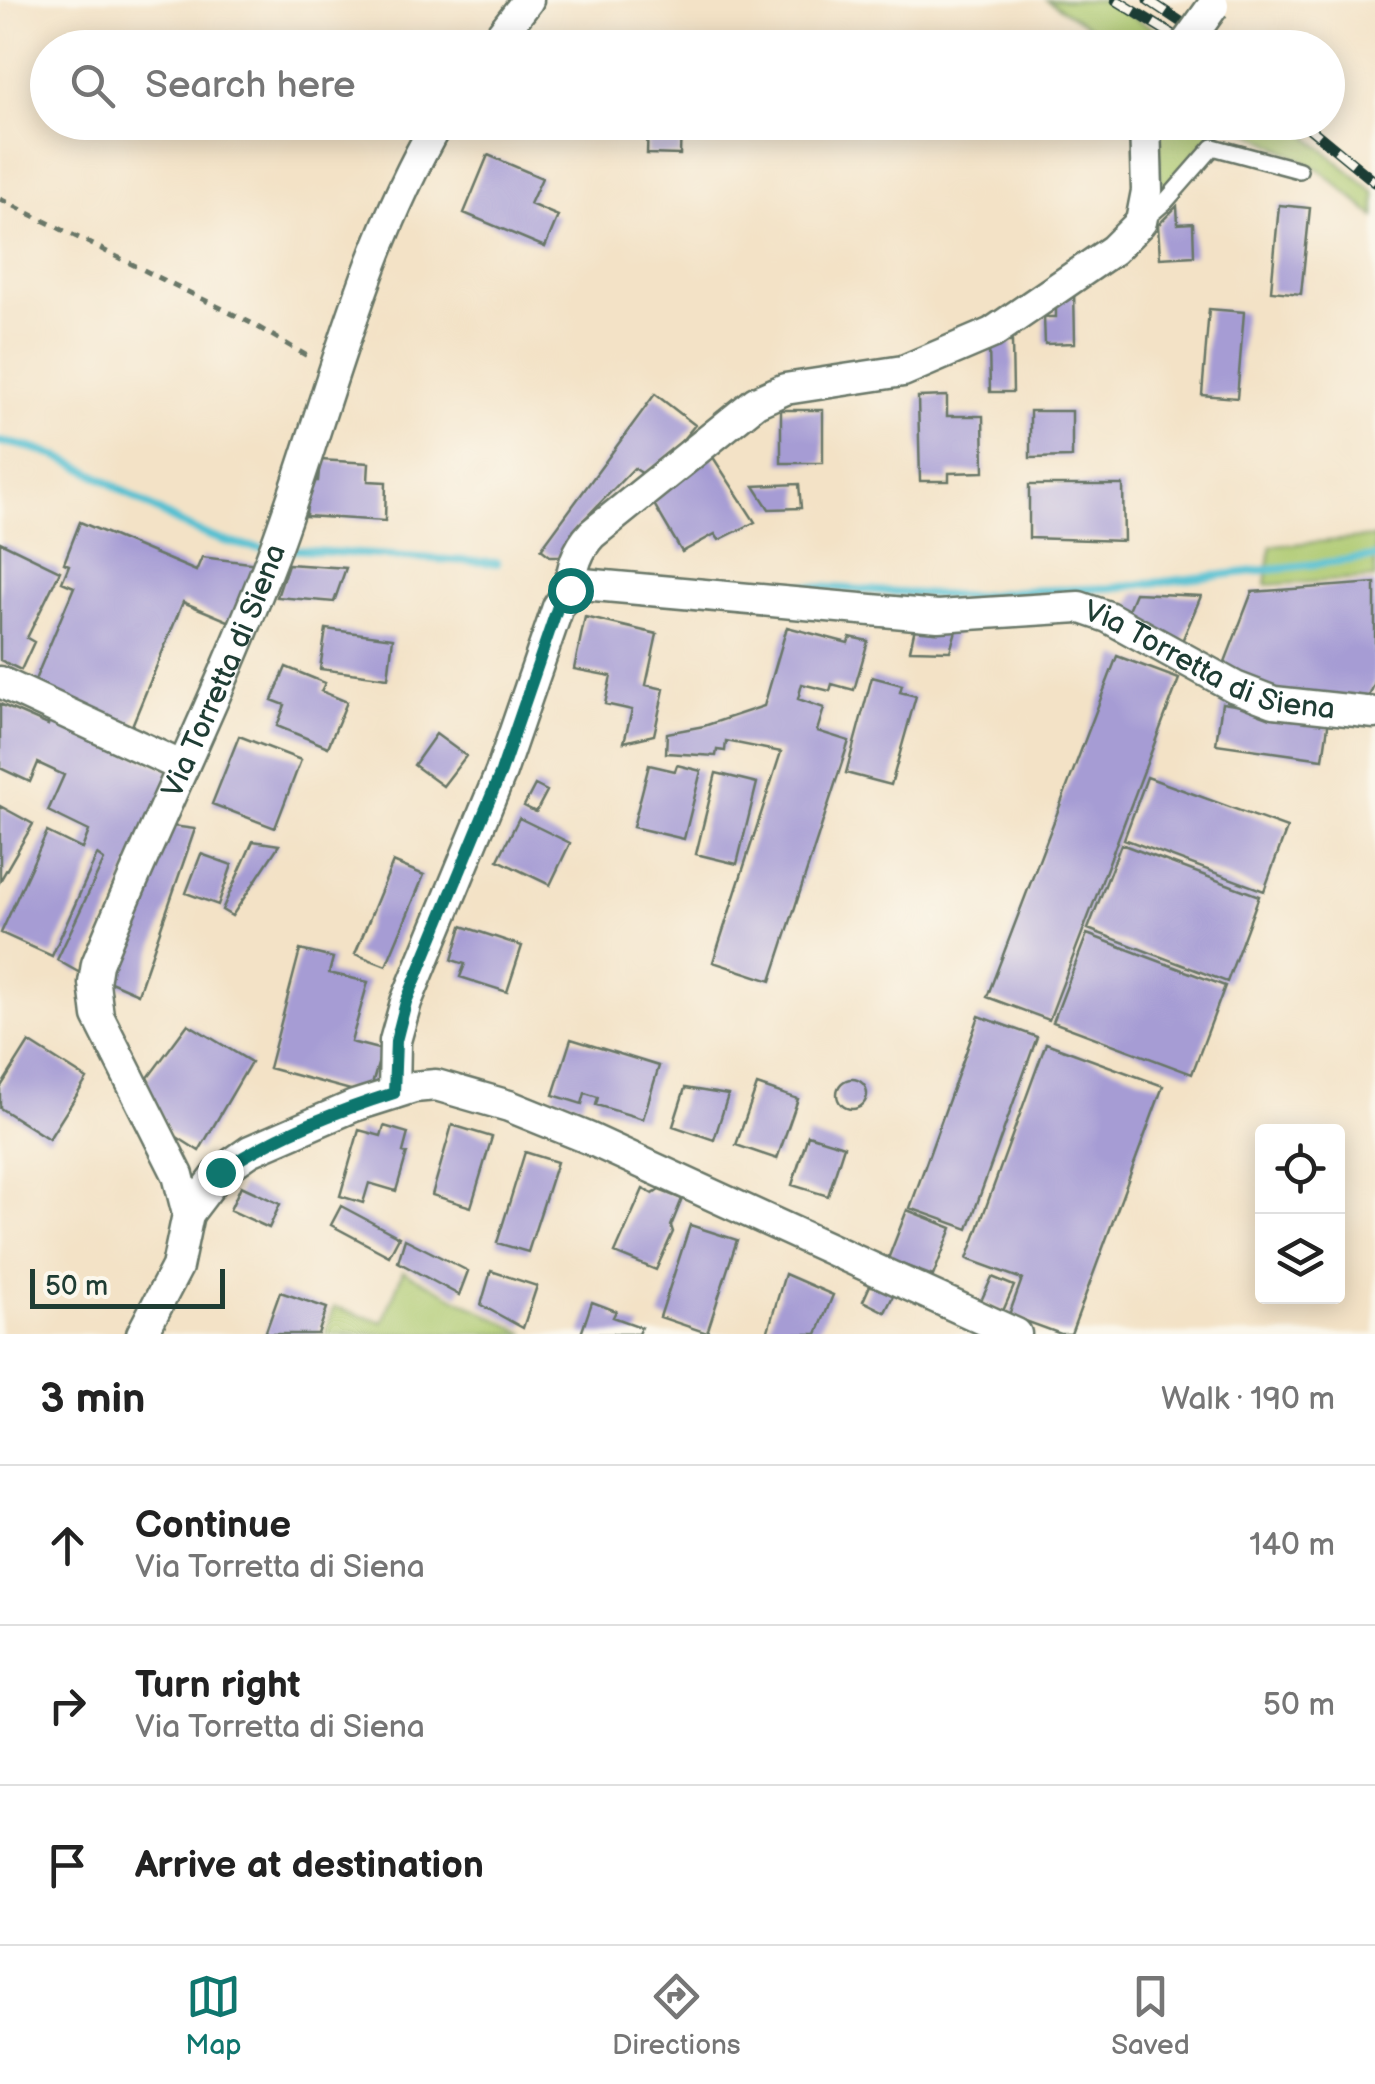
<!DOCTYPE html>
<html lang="en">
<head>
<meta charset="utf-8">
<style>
  :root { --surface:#fff; --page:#f6f6f6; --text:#222; --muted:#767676; --line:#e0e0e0; --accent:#0f766e }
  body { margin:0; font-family:"Balsamiq Sans",sans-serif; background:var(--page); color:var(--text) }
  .controls { position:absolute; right:30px; bottom:30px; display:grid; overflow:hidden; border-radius:10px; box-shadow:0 5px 25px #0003 }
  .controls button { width:90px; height:90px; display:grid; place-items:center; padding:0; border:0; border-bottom:2px solid var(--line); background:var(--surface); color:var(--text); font:50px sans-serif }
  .scale { position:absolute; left:30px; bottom:25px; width:195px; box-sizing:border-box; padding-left:10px; border:5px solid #1f3d34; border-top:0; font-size:28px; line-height:35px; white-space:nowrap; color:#1f3d34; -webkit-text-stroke:8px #fbf7ec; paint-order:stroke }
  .stop { position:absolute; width:30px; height:30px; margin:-22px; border:8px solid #0f766e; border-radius:50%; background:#fff }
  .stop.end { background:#0f766e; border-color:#fff; box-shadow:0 2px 10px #0008 }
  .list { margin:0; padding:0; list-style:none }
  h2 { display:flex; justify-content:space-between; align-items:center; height:130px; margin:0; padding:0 40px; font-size:42px }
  h2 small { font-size:32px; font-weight:400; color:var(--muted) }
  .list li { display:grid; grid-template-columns:65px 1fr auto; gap:30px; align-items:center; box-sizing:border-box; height:160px; padding:0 40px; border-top:2px solid var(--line) }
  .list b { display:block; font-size:38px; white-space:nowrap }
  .list p { margin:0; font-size:32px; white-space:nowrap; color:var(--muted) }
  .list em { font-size:32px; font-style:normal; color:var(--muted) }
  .icon { flex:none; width:55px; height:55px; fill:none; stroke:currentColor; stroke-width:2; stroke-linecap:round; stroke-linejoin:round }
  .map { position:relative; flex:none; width:1375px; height:1334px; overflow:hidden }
  .search { position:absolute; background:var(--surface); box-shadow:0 5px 25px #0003; left:30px; right:30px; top:30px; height:110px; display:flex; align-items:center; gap:25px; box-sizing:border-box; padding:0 35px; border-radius:55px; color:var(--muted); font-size:38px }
  .sheet { height:610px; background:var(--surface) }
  nav { display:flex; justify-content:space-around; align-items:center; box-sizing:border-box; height:140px; border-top:2px solid var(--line); background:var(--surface); font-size:28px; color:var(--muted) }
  nav a { display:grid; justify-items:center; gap:5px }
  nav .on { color:var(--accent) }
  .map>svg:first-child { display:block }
  .green { fill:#adc970; stroke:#668352; stroke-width:2.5 }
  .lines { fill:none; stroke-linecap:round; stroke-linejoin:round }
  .stream { stroke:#55c0d1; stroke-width:8 }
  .building { fill:#a69cd4 }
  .lane-casing { stroke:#697767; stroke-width:20 }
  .street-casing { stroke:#697767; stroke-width:35 }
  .path { stroke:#697767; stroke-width:5; stroke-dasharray:8 8; stroke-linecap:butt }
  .lane { stroke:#fff; stroke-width:15 }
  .street { stroke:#fff; stroke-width:30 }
  .rail-casing { stroke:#1f3d34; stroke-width:11 }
  .rail { stroke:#fbf7ec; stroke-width:8; stroke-dasharray:22; stroke-linecap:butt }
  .street-bridge-casing { stroke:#697767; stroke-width:35; stroke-linecap:butt }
  .street-bridge { stroke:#fff; stroke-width:30 }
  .route { stroke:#0f766e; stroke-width:12 }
  .labels { text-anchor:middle; stroke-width:8; stroke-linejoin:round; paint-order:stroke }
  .street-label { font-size:30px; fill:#1f3d34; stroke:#fbf7ec }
</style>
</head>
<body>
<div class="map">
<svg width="1375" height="1334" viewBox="0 0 1375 1334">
  <rect width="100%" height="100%" fill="#fbf7ec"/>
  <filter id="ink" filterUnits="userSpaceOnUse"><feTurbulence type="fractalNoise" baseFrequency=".01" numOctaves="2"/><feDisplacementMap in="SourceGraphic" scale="20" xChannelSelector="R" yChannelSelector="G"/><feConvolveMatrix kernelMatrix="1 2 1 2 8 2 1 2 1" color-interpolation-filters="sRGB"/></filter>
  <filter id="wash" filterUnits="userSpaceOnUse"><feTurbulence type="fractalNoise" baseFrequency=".0048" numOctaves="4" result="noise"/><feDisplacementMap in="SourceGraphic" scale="40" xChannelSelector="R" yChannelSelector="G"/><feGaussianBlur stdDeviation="2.25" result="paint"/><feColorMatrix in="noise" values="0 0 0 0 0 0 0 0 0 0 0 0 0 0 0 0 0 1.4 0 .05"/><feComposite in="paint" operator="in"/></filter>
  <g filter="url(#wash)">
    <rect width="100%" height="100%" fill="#f3e2c6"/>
    <!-- green -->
    <path class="green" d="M1047,0H1101L1171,38L1165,47H1121Z
      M1158,123H1222L1160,192Z
      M1233,123H1292L1375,193V217L1320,170Z
      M1375,537V578L1266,585L1271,546Z
      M403,1271L526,1334H325L334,1307L383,1322Z"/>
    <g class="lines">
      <!-- stream -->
      <path class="stream" d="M0,442C97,451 166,541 262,548
        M284,549L497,563
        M776,584L971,597L1018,591L1110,588L1375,557"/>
    </g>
    <g id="blocks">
      <!-- building -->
      <path class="building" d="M648,122H681L680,155L647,154Z
        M488,155L542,178L530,204L558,216L545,247L464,213Z
        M1279,205L1310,208L1301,294L1271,291Z
        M1177,206L1178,224L1193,223L1194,256L1160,258L1158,225Z
        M1074,288L1075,343L1045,344L1044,317H1056V300Z
        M1209,309L1244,312L1237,398L1202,395Z
        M989,342H1012L1013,392H990Z
        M655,394L695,425L658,469L653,465L645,475L634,468L572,532L580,538L565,556H550L541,549Z
        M947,396V416H983L984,472L949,473V481H920L918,397Z
        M781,410H823V463H781Z
        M1030,411H1072V457L1030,458Z
        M709,451L755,522L719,540L715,534L682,552L651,499Z
        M320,460L369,463L368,481L386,482L385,521L306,516L309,481H318Z
        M799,484L801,508L769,509L754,486Z
        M1029,485H1123L1124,541L1029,538Z
        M80,522L196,571L202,557L258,564L233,623L183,602L129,733L30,692L74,587L62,582L69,565L64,563Z
        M0,542L60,571L27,638L34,642L21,670L0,660Z
        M288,564L346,568L334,602L277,597Z
        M1375,583V682L1366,704L1277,693L1223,667L1252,592Z
        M1135,593L1201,596L1180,646L1124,619Z
        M585,617L657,634L646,685L664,689L654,735L624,742L632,710L605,704L611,676L574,669Z
        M916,623L958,624L950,651L910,650Z
        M787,627L848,643L850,637L868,641L854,690L832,684L830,691L802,684L798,699L824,708L817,731L849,741L771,981L713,962L781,752L726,741L725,751L717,750L716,756L666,753L667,733L704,726L764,706Z
        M326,629L393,638L388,678L320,669Z
        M1117,656L1179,679L1049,1020L987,997Z
        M286,667L325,683L321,691L347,702L328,747L277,726L285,705L272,700Z
        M872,677L902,685L900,692L916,696L891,785L846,773Z
        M1222,703L1329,719L1323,759L1216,744Z
        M0,704L48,725L50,718L174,772L80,973L57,960L104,860L97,855L52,956L1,933L47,832L82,849L89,831L48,811L64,775L38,763L30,782L0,768Z
        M436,734L466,756L443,786L414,765Z
        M239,736L301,760L275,828L212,804Z
        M649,765L675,771L677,765L701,771L684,839L633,827Z
        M716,773L757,783L737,864L696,854Z
        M1147,777L1287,828L1264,891L1124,839Z
        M535,785L547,791L536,812L524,806Z
        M0,806L33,824L0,881Z
        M519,818L570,843L550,885L498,860Z
        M172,826L195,829L138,994L106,980Z
        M253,841L279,845L232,916L222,910Z
        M1121,844L1259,896L1227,982L1088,929Z
        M201,854L232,865L218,905L186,893Z
        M393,862L424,875L386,966L355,954Z
        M462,926L522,946L507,992L460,977L465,964L452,960Z
        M1087,934L1225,986L1192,1074L1053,1022Z
        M300,950L333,958L329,973L368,982L351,1042L382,1050L369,1095L269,1068Z
        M979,1016L1037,1037L968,1229L910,1208Z
        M188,1024L251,1062L199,1151L169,1132L144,1083Z
        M571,1039L659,1066L643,1119L596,1105L598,1097L585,1093L582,1104L553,1095Z
        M29,1042L87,1079L49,1139L0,1108V1088Z
        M1046,1043L1163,1086L1071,1334H1061L1009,1315L1022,1279L967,1259Z
        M837 1094a15 15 0 1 1 30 0a15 15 0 1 1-30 0Z
        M757,1085L798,1099L777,1159L736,1145Z
        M685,1088L728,1095L714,1140L673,1126Z
        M452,1125L492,1137L471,1207L432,1195Z
        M384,1126L408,1133L403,1152L407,1153L396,1191L369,1183L363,1203L340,1196L359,1130L381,1136Z
        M808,1135L844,1146L828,1196L792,1185Z
        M525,1152L557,1162L528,1252L497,1243Z
        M241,1186L280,1204L269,1228L230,1210Z
        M643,1189L653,1194L659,1190L682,1199L671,1226L673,1232L656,1270L615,1253Z
        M341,1206L399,1237L389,1256L331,1225Z
        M907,1210L952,1228L933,1276L888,1259Z
        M690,1225L737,1240L707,1333L660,1317Z
        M405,1239L468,1271L459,1295L398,1262Z
        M491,1271L537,1286L523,1328L481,1305Z
        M785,1274L833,1295L817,1334H767Z
        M992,1277L1014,1286L1003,1311L981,1301Z
        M872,1281L895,1292L885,1312L863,1301Z
        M280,1292L327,1308L318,1334H265Z
        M592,1302L616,1311L613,1317L641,1327L638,1334H581Z"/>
    </g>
  </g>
  <g filter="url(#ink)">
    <use href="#blocks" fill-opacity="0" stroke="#697767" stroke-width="2.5"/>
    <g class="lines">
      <defs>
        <path id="lane" d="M1144,220L1165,202L1213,147L1299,170"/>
        <g id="street">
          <path d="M491,48L528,0"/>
          <path d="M569,590C573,567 576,551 592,534L756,402L785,389L903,371L992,333L1113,250L1141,222L1147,191L1145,122"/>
          <path d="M0,682L183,767"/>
          <path id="s1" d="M394,1093L395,1041L406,1002L501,772L558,607L569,590L583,584L938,616L1079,607L1108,617L1235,687L1274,702L1375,713"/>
          <path d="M188,1214L220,1172L250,1151L354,1106L414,1087L436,1085L509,1106L588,1138L1016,1334"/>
          <path id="s2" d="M142,1334L177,1267L188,1214L178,1175L98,1016L94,983L97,964C154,824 223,688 276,546C328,404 361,255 438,122"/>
        </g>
      </defs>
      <!-- lane casing -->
      <use href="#lane" class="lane-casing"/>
      <!-- street casing -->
      <use href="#street" class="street-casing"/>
      <!-- path -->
      <path class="path" d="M0,199L251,323L309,357"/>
      <!-- lane -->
      <use href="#lane" class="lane"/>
      <!-- street -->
      <use href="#street" class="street"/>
      <defs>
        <path id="rail" d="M1116,0L1194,48
          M1148,0L1220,48
          M1302,122L1375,182"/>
      </defs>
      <!-- rail casing -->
      <use href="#rail" class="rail-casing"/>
      <!-- rail -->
      <use href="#rail" class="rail"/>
      <defs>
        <path id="street-bridge" d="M1183,48L1213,6"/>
      </defs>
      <!-- street-bridge casing -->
      <use href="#street-bridge" class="street-bridge-casing"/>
      <!-- street-bridge -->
      <use href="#street-bridge" class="street-bridge"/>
    </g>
  </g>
  <g class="lines" filter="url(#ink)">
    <!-- route -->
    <path class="route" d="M220,1172C272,1136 334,1112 394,1093L396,1041L406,1002L501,772L558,606L570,590"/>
  </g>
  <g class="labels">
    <!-- street labels -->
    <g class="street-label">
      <text dy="10" stroke="none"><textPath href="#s1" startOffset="1192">Via Torretta di Siena</textPath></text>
      <text dy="10" stroke="none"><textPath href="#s2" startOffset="720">Via Torretta di Siena</textPath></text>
    </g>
  </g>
</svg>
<div class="controls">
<button><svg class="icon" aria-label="locate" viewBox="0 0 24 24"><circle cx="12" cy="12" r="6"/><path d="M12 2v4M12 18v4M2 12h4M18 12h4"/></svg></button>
<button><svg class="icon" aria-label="layers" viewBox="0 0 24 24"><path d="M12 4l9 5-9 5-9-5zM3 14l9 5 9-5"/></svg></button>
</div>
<div class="scale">50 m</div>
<div class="stop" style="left:570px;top:590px"></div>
<div class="stop end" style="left:220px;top:1172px"></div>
<div class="search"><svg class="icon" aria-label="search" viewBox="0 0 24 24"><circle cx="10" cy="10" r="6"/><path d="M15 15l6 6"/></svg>Search here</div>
</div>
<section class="sheet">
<h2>3 min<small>Walk · 190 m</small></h2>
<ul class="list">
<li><svg class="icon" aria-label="ahead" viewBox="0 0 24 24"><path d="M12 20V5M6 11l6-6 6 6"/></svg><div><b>Continue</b><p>Via Torretta di Siena</p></div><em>140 m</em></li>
<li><svg class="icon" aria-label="right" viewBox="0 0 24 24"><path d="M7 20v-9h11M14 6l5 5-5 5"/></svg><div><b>Turn right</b><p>Via Torretta di Siena</p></div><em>50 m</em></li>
<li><svg class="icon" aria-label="arrive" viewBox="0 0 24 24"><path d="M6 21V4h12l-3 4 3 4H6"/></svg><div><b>Arrive at destination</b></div></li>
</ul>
</section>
<nav>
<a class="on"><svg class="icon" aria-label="map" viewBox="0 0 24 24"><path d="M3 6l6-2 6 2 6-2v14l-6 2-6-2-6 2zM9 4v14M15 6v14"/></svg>Map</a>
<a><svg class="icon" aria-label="directions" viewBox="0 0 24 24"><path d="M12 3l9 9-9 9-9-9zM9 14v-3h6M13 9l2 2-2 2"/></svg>Directions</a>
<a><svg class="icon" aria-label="saved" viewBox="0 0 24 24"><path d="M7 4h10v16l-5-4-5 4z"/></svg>Saved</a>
</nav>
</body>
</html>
